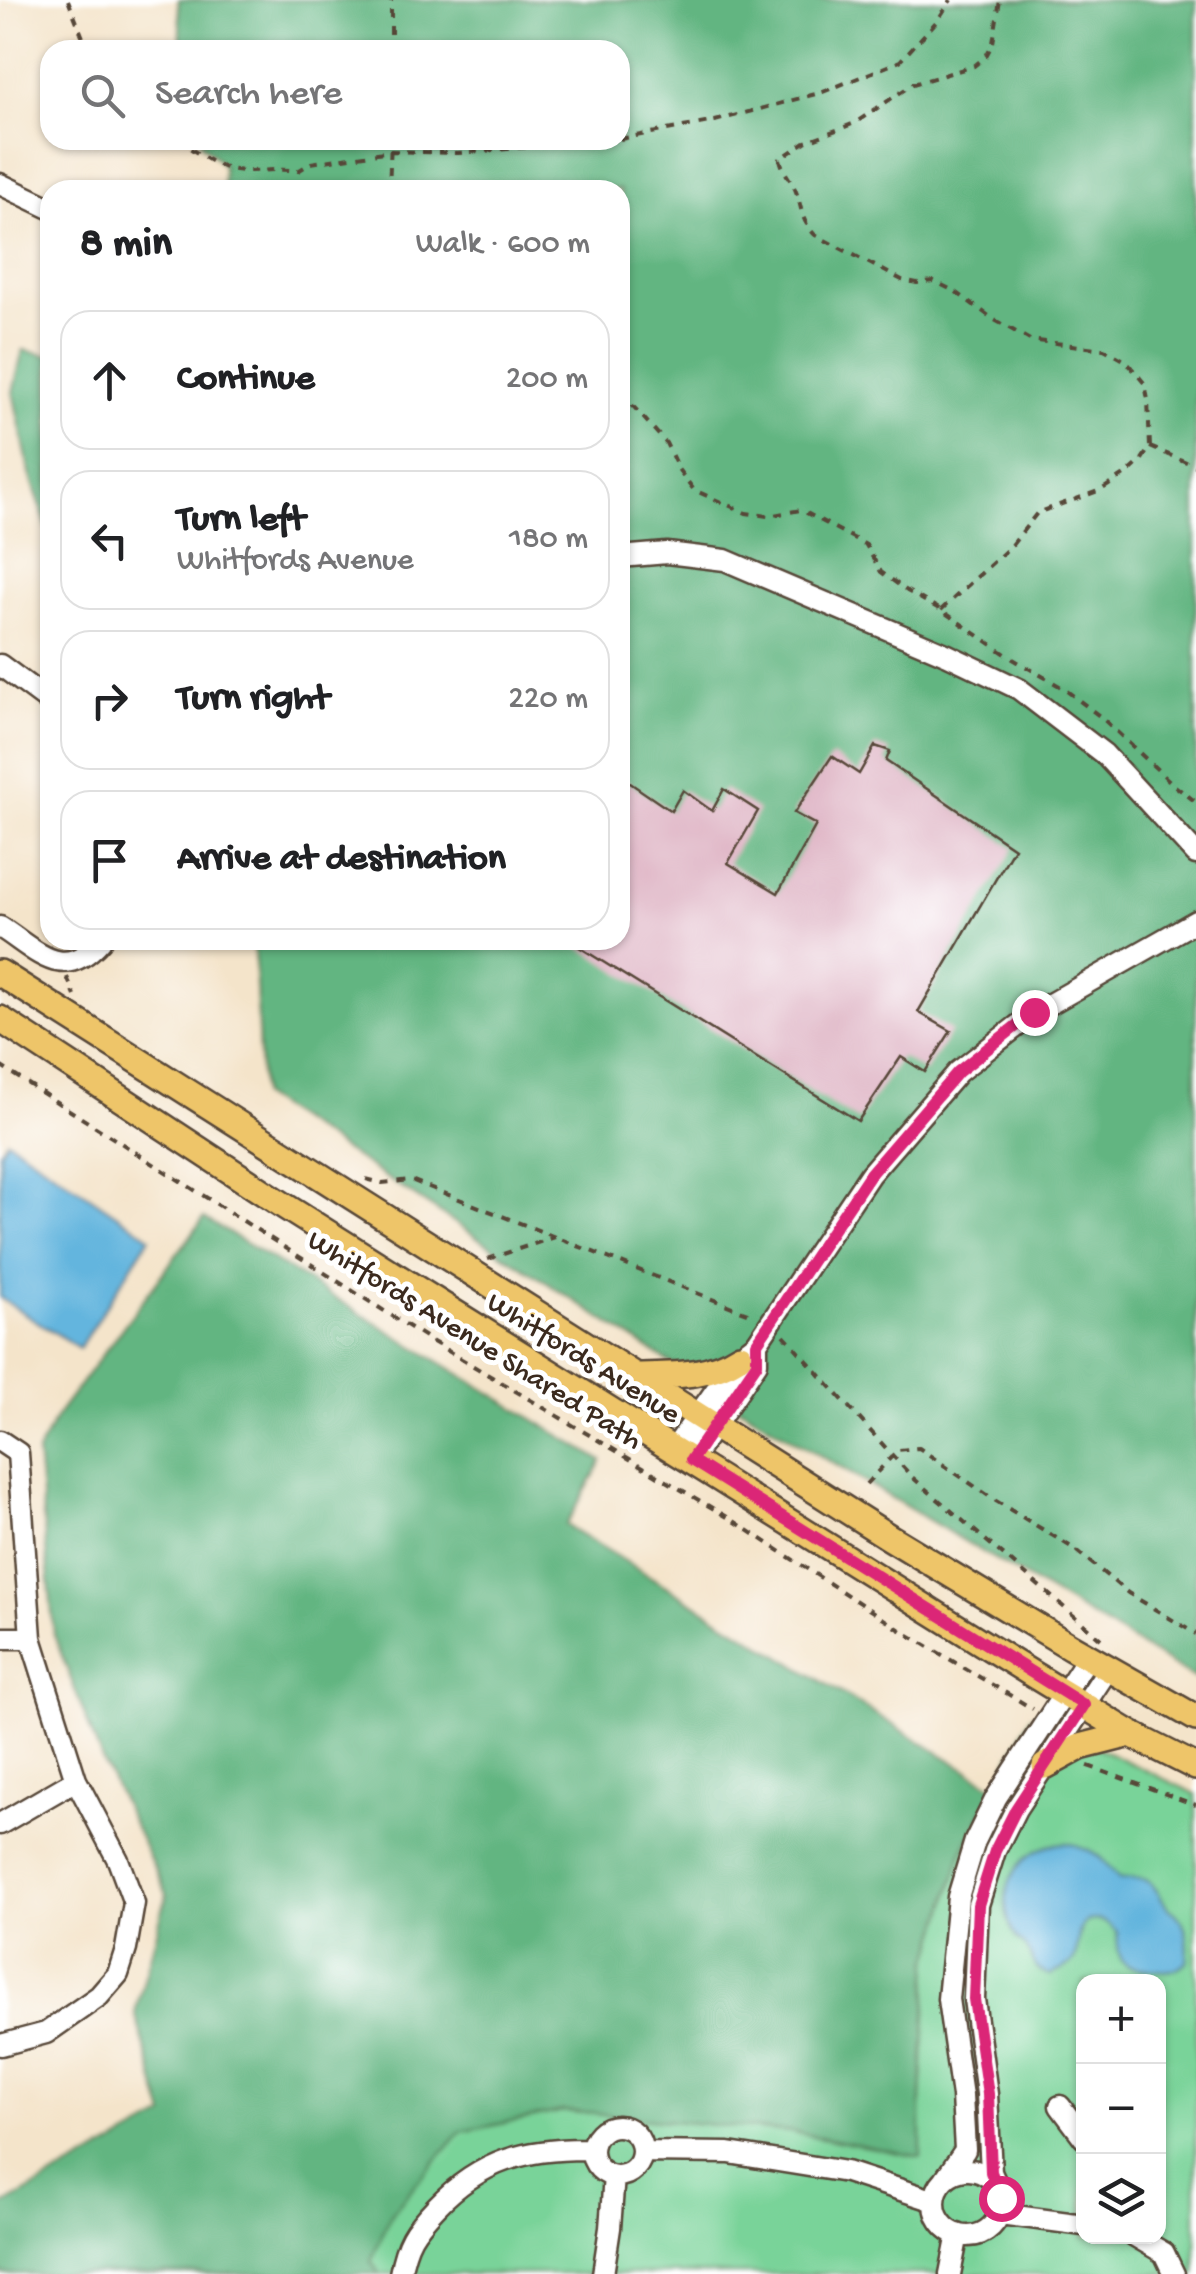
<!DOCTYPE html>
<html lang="en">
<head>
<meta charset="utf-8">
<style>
  :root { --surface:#fff; --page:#f6f6f6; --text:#202124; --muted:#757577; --line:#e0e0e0 }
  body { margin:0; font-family:"Gochi Hand",sans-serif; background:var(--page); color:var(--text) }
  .controls { position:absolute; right:30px; bottom:30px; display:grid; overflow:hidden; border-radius:20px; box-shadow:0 2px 8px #0004 }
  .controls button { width:90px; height:90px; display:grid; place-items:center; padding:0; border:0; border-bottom:2px solid var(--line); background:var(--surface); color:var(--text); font:50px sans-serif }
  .stop { position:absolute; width:30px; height:30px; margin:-22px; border:8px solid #db2777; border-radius:50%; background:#fff }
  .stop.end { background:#db2777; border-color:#fff; box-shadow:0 2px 10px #0008 }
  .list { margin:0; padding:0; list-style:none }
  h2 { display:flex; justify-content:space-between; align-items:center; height:130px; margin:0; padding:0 40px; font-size:42px }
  h2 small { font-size:32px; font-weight:400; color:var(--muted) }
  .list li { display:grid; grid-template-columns:65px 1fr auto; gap:30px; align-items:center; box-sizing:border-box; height:140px; margin:0 20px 20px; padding:0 20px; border:2px solid var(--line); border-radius:30px }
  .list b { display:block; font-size:38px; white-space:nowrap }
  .list p { margin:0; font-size:32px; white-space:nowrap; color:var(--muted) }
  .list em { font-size:32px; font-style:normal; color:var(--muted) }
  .icon { flex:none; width:55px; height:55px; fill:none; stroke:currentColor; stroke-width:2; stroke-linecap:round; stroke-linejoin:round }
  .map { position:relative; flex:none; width:1196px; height:2274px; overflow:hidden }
  .search { position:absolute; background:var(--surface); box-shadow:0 2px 8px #0004; left:40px; top:40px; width:590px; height:110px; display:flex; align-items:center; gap:25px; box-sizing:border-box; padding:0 35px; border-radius:30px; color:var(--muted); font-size:38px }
  .panel { position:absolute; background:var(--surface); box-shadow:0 2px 8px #0004; left:40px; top:180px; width:590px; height:770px; border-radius:30px }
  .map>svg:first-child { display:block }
  .green { fill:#79d399; stroke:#5a7e5c; stroke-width:2.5; fill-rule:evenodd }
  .forest { fill:#62b581; stroke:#4e7050; stroke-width:2.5 }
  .water { fill:#63b5de; stroke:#4f707e; stroke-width:2.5 }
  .building { fill:#dcadbf }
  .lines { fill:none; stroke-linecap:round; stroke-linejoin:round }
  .minor-casing { stroke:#574638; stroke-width:25 }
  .major-casing { stroke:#574638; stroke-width:30 }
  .path { stroke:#574638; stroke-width:4; stroke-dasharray:8 8; stroke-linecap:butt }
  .minor { stroke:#fff; stroke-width:20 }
  .major { stroke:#eec569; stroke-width:25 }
  .route { stroke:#db2777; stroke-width:12 }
  .labels { text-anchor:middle; stroke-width:10; stroke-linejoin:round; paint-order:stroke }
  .street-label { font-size:30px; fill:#3b2a1e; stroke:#fff }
</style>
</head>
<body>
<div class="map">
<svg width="1196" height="2274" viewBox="0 0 1196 2274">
  <rect width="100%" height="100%" fill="#fff"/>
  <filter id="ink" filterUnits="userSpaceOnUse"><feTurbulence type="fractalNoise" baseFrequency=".01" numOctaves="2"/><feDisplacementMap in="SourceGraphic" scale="20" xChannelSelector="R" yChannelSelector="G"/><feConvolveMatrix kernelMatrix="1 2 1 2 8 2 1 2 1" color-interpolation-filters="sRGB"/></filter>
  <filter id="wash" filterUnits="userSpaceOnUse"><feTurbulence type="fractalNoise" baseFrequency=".0048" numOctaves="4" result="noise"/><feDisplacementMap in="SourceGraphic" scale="40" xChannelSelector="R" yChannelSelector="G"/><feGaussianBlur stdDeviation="2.25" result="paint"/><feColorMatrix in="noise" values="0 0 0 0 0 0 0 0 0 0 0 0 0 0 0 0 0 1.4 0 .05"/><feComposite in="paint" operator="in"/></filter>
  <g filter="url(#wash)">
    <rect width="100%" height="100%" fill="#f4e4ca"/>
    <!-- green -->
    <path class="green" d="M1031,1716L1196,1794V2274H379L371,2261L392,2212L460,2132L563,2111L793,2132L920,2157L921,2096L929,1962L963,1850ZM1084,1982H1158V2236H1084Z"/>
    <!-- forest -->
    <path class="forest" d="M178,0H1196V1679L722,1397L261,1096L254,940H620V190H223V165L198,140H620V50H182Z
      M23,350L50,356V536L30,474L13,392Z
      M204,1218L602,1461L566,1525L995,1787L963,1850L929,1962L921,2096V2157L793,2132L563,2111L461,2132L392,2212L371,2261L380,2274H0V2207L165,2116L135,2013L167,1894L101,1758L54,1635L37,1453L56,1417Z"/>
    <!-- water -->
    <path class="water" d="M7,1140L150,1237L79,1348L0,1298V1151Z
      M1065,1843C1094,1848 1102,1857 1119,1879C1152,1877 1149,1879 1165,1904C1170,1912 1171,1908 1177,1915C1189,1928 1189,1946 1187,1962C1182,1965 1178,1968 1172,1970C1165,1972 1130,1969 1125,1964C1117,1957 1118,1942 1117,1932C1111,1926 1105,1920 1096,1920C1072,1919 1082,1948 1073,1961C1069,1968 1058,1971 1051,1975C1030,1969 1036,1961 1026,1947C1023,1943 1018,1941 1015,1936C991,1893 1017,1846 1065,1843Z"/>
    <g id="blocks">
      <!-- building -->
      <path class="building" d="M875,746L890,751L886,761L1014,848L918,1012L951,1031L925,1072L901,1057L858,1121L568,940H620V776L671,811L683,790L712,811L724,789L758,811L728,863L778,893L816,825L794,813L832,756L859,774Z"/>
    </g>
  </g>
  <g filter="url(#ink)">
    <use href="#blocks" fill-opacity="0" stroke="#574638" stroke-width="2.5"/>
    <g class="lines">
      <defs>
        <path id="minor" d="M0,184L50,208
          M620,557L667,553L725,560L948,655L1019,689L1104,754L1196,854
          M0,665L50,702
          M0,927C39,952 63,984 101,940
          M0,1441L18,1453L31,1638L76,1780L0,1824
          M674,1449L740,1356L757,1343L870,1174L958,1072L1034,1013L1196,921
          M691,1460L757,1363V1343
          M0,1638H31
          M1,2045L46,2033L99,1996L118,1974L126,1949L134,1903L118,1860L76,1780
          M1060,2106L1084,2138
          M592 2151a25 25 0 1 1 50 0a25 25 0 1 1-50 0Z
          M642,2152L729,2153L846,2172L935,2201
          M935 2203a33 33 0 1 1 66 0a33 33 0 1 1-66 0Z
          M945,2179L965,2150L962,2096L948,1999L958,1897L975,1841L996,1798L1088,1657
          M999,2190L991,2172L987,2094L974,1999L978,1905L995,1851L1016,1809L1108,1669
          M1000,2214L1084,2225
          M1135,2236L1164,2253L1174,2274
          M400,2274C406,2242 413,2231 436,2207C481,2160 527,2148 591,2149
          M603,2274L610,2228L614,2176
          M950,2274L958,2234"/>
        <path id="major" d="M0,973L889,1537L1071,1647L1196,1718
          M0,1019L286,1207L453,1312L1032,1674L1131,1734L1196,1767
          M636,1376C673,1375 708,1377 740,1356
          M1045,1766L1080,1747L1131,1734"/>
      </defs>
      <!-- minor casing -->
      <use href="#minor" class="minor-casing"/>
      <!-- major casing -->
      <use href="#major" class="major-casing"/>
      <!-- path -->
      <path class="path" d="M68,0L88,50
        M391,50V0
        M620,139L715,121L823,92L900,61L937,21L951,0
        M177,140C192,149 209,162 226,168C249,175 275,167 298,171L311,163L391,151L458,153L616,140
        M389,190L391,140
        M620,395L632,405L666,443L678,469L694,490L746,513L768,516L801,510L866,545L881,572L907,591L941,610L1013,659L1063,688L1102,718L1175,786L1196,802
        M1150,447L1196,466
        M941,610L1012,545L1037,513L1101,490L1129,472L1141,461L1150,447L1148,400L1145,384L1126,361L1104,349L1030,340L993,319L956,292L934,281L917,283L902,280L815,235C799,218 803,208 795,189C790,178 783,172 780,159L805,142L855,123L913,84L974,66L986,56L993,43L1000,0
        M67,977L75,996
        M0,1066L433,1342L734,1521L899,1629L1033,1709
        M366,1179L382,1183L411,1180L755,1316
        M488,1259L555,1237
        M784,1335L912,1477L1101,1639
        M866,1484L898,1450L919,1448L996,1501L1073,1548L1128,1593L1196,1634
        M1088,1766L1196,1805"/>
      <!-- minor -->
      <use href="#minor" class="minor"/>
      <!-- major -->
      <use href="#major" class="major"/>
    </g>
  </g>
  <g class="lines" filter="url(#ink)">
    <!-- route -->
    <path class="route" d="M1001,2198L991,2172L988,2094L974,1999L978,1905L995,1851L1016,1809L1084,1705L691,1460L757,1363V1343L870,1174L958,1072L1034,1012"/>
  </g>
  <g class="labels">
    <!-- street labels -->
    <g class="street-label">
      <text transform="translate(476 1338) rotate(32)" y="10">Whitfords Avenue Shared Path</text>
      <text transform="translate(585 1356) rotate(32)" y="10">Whitfords Avenue</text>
    </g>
  </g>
</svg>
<div class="controls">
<button>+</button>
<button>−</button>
<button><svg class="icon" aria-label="layers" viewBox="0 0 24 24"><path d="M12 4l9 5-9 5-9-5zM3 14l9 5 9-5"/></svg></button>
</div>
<div class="stop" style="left:1001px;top:2198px"></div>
<div class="stop end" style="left:1034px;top:1012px"></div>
<div class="search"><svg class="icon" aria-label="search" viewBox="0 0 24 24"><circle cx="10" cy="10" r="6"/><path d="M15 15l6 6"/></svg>Search here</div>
<section class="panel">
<h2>8 min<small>Walk · 600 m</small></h2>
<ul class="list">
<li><svg class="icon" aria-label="ahead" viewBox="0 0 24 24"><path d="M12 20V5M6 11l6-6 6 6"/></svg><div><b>Continue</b></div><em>200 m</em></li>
<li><svg class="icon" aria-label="left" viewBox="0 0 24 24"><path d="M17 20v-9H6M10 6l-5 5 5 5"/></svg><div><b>Turn left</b><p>Whitfords Avenue</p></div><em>180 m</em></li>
<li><svg class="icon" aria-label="right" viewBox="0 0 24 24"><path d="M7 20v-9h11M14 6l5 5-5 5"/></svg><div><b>Turn right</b></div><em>220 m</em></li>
<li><svg class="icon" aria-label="arrive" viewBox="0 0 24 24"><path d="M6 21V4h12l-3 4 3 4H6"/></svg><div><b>Arrive at destination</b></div></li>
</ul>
</section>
</div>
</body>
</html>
